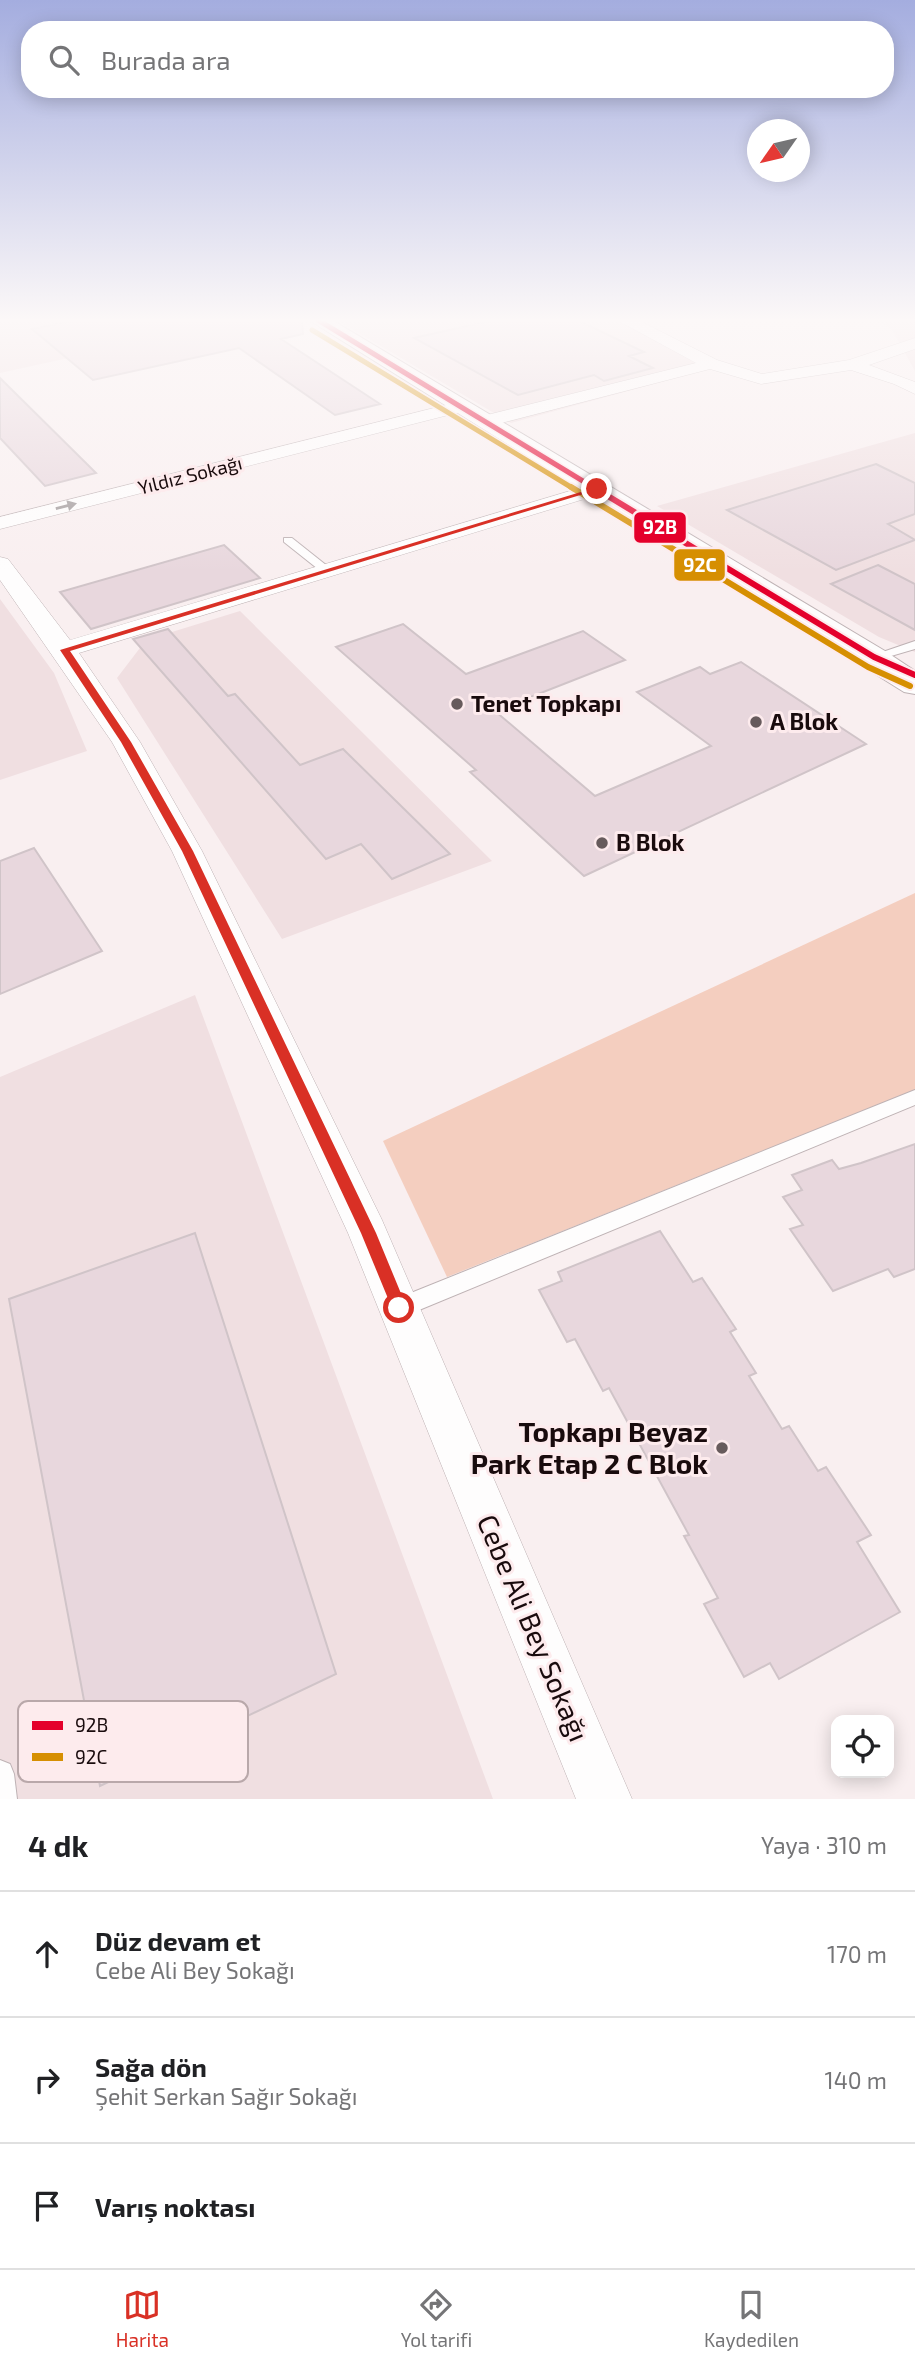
<!DOCTYPE html>
<html lang="tr">
<head>
<meta charset="utf-8">
<style>
  :root { --surface:#fff; --page:#f6f6f6; --text:#202124; --muted:#757577; --line:#e0e0e0; --accent:#d93025 }
  body { margin:0; font-family:"Exo 2",sans-serif; background:var(--page); color:var(--text) }
  .controls { position:absolute; right:21px; bottom:21px; display:grid; overflow:hidden; border-radius:14px; box-shadow:0 4px 18px #0003 }
  .controls button { width:63px; height:63px; display:grid; place-items:center; padding:0; border:0; border-bottom:2px solid var(--line); background:var(--surface); color:var(--text); font:35px sans-serif }
  .compass { position:absolute; left:747px; top:119px; width:63px; height:63px; border-radius:50%; background:var(--surface); box-shadow:0 4px 18px #0003; rotate:236deg }
  .stop { position:absolute; width:21px; height:21px; margin:-16px; border:5px solid #d93025; border-radius:50%; background:#fff }
  .stop.end { background:#d93025; border-color:#fff; box-shadow:0 2px 7px #0008 }
  .list { margin:0; padding:0; list-style:none }
  h2 { display:flex; justify-content:space-between; align-items:center; height:91px; margin:0; padding:0 28px; font-size:30px }
  h2 small { font-size:23px; font-weight:400; color:var(--muted) }
  .list li { display:grid; grid-template-columns:46px 1fr auto; gap:21px; align-items:center; box-sizing:border-box; height:126px; padding:0 28px; border-top:2px solid var(--line) }
  .list b { display:block; font-size:26px; white-space:nowrap }
  .list p { margin:0; font-size:23px; white-space:nowrap; color:var(--muted) }
  .list em { font-size:23px; font-style:normal; color:var(--muted) }
  .icon { flex:none; width:38px; height:38px; fill:none; stroke:currentColor; stroke-width:2; stroke-linecap:round; stroke-linejoin:round }
  .map { position:relative; flex:none; width:915px; height:1799px; overflow:hidden }
  .search { position:absolute; background:var(--surface); box-shadow:0 4px 18px #0003; left:21px; right:21px; top:21px; height:77px; display:flex; align-items:center; gap:18px; box-sizing:border-box; padding:0 24px; border-radius:28px; color:var(--muted); font-size:26px }
  .sheet { height:469px; background:var(--surface) }
  nav { display:flex; justify-content:space-around; align-items:center; box-sizing:border-box; height:98px; border-top:2px solid var(--line); background:var(--surface); font-size:19px; color:var(--muted) }
  nav a { display:grid; justify-items:center; gap:4px }
  nav .on { color:var(--accent) }
  .map>svg:first-child { display:block }
  .built { fill:#f0dfe1 }
  .green { fill:#f4cebf }
  .building { fill:#e8d7dd; stroke:#d0c4c8; stroke-width:2 }
  .lines { fill:none; stroke-linecap:round; stroke-linejoin:round }
  .service-casing { stroke:#beb2b4; stroke-width:2 }
  .minor-casing { stroke:#beb2b4; stroke-width:1 }
  .primary-casing { stroke:#beb2b4; stroke-width:2 }
  .service { fill:#fefdfd; fill-rule:evenodd }
  .minor { fill:#fefdfd; fill-rule:evenodd }
  .primary { fill:#fefdfd; fill-rule:evenodd }
  .bus-1-far1-casing { stroke:#fdebed; stroke-width:8 }
  .bus-1-casing { stroke:#fdebed; stroke-width:10 }
  .bus-2-far1-casing { stroke:#fdebed; stroke-width:8 }
  .bus-2-casing { stroke:#fdebed; stroke-width:10 }
  .bus-1-far1 { stroke:#e4002b; stroke-width:5 }
  .bus-1 { stroke:#e4002b; stroke-width:6 }
  .bus-2-far1 { stroke:#d68f02; stroke-width:5 }
  .bus-2 { stroke:#d68f02; stroke-width:6 }
  .oneway { fill:#a29c9d }
  .route { fill:#d93025 }
  .poi-dot { fill:#675b5c; stroke:#fdebed; stroke-width:2.5 }
  .labels { text-anchor:middle; stroke-width:6; stroke-linejoin:round; paint-order:stroke }
  .far-street-label { font-size:19px; fill:#190b0d; stroke:#fdebed }
  .poi-label { font-size:23px; font-weight:bold; fill:#190b0d; stroke:#fdebed; text-anchor:start }
  .near-poi-label { font-size:28px; font-weight:bold; fill:#190b0d; stroke:#fdebed; text-anchor:end }
  .near-street-label { font-size:28px; fill:#190b0d; stroke:#fdebed }
  .key { fill:#fdebed; stroke:#b9a8aa; stroke-width:2 }
  .key-label { font-size:19px; fill:#190b0d }
  .line-badge { stroke:#fdebed; stroke-width:2.5 }
  .badge-label { font-size:19px; text-anchor:middle; font-weight:bold; fill:#fff }
</style>
</head>
<body>
<div class="map">
<svg width="915" height="1799" viewBox="0 0 915 1799">
  <rect width="100%" height="100%" fill="#f9eff0"/>
  <!-- built -->
  <path class="built" d="M0,320H242L0,373Z
    M337,320H643L638,321L716,367L511,423Z
    M878,320H915V371L892,330Z
    M915,433V652L879,637L657,506Z
    M0,599L54,673L87,751L0,780Z
    M240,611L492,861L282,939L117,678L146,640Z
    M195,995L493,1799H0V1077Z"/>
  <!-- green -->
  <path class="green" d="M915,893V1090L447,1277L383,1141Z"/>
  <!-- building -->
  <path class="building" d="M76,320H302L303,334L281,339L380,404L335,415L239,348L93,380L32,329Z
    M494,320H577L644,352L629,356L653,368L604,381L594,375L518,395L414,338Z
    M0,378L96,473L45,486L0,438Z
    M876,464L915,483V514L888,524L915,540L836,570L727,510Z
    M224,545L260,578L91,629L60,592Z
    M878,565L915,584V630L831,584Z
    M403,624L466,674L583,631L625,660L495,711L595,796L711,746L637,692L700,667L710,674L741,662L866,744L584,876L470,772L476,770L336,647Z
    M168,629L228,696L235,694L300,765L343,749L450,854L392,879L361,844L326,859L133,639Z
    M34,848L102,951L0,994V861Z
    M915,1144V1269L894,1277L888,1269L833,1291L790,1229L803,1225L783,1197L802,1190L792,1175L832,1160L839,1169L861,1163Z
    M660,1231L693,1282L702,1278L736,1329L730,1332L756,1373L749,1376L782,1429L789,1426L818,1471L826,1467L871,1535L857,1542L900,1612L779,1679L770,1663L744,1677L704,1604L718,1598L684,1536L689,1535L609,1388L603,1391L575,1339L567,1342L539,1290L562,1281L558,1272Z
    M195,1233L336,1674L100,1786L9,1299Z"/>
  <g class="lines">
    <defs>
      <path id="service" d="M284,538H292L331,569V573H323L284,542Z
        M915,641V649L874,661L868,657Z
        M915,1090V1105L407,1315L399,1318L391,1315L388,1308L391,1301Z
        M0,1760L10,1764L14,1774L17,1799H0Z"/>
      <path id="minor" d="M617,320H638L717,360L762,374L849,360L915,338V349L869,365L915,382V394L894,384L851,370L761,384L710,369L486,427L479,425L477,421L479,417L696,363Z
        M462,401L468,402L471,406L468,410L0,529V517Z
        M597,483L607,489L604,493L79,653L140,742L202,851L382,1220L632,1799H576L348,1233L172,851L112,742L0,580V557L8,559L70,640Z"/>
      <path id="primary" d="M309,320H332L885,651L915,671V694L904,692Z"/>
    </defs>
    <!-- service casing -->
    <use href="#service" class="service-casing"/>
    <!-- minor casing -->
    <use href="#minor" class="minor-casing"/>
    <!-- primary casing -->
    <use href="#primary" class="primary-casing"/>
    <!-- service -->
    <use href="#service" class="service"/>
    <!-- minor -->
    <use href="#minor" class="minor"/>
    <!-- primary -->
    <use href="#primary" class="primary"/>
    <defs>
      <path id="bus-1-far1" d="M318,320L596,489"/>
      <path id="bus-1" d="M593,487L874,657L915,675"/>
      <path id="bus-2-far1" d="M312,330L574,489"/>
      <path id="bus-2" d="M571,487L868,667L910,686"/>
    </defs>
    <!-- bus-1-far1 casing -->
    <use href="#bus-1-far1" class="bus-1-far1-casing"/>
    <!-- bus-1 casing -->
    <use href="#bus-1" class="bus-1-casing"/>
    <!-- bus-2-far1 casing -->
    <use href="#bus-2-far1" class="bus-2-far1-casing"/>
    <!-- bus-2 casing -->
    <use href="#bus-2" class="bus-2-casing"/>
    <!-- bus-1-far1 -->
    <use href="#bus-1-far1" class="bus-1-far1"/>
    <!-- bus-1 -->
    <use href="#bus-1" class="bus-1"/>
    <!-- bus-2-far1 -->
    <use href="#bus-2-far1" class="bus-2-far1"/>
    <!-- bus-2 -->
    <use href="#bus-2" class="bus-2"/>
  </g>
  <!-- one-way arrows -->
  <defs><path id="oneway-solid" d="M-6-.8H1V-3.2L6.5 0L1 3.2V.8H-6Z" transform="scale(1.75)"/></defs>
  <use class="oneway" href="#oneway-solid" transform="translate(66 506) rotate(-14)"/>
  <!-- sky -->
  <linearGradient id="sky" x2="0" y2="1"><stop stop-color="#a4addf"/><stop offset="0.56" stop-color="#fcf8f8"/><stop offset="1" stop-color="#fcf8f8" stop-opacity="0"/></linearGradient>
  <rect width="915" height="572" fill="url(#sky)"/>
  <!-- route -->
  <path class="route" d="M594,488L600,489L70,651L131,742L193,851L376,1233L407,1308L399,1315L394,1313L361,1233L182,851L121,742L60,650Z"/>
  <!-- markers -->
  <g class="poi-dot">
    <circle cx="457" cy="704" r="7"/>
    <circle cx="756" cy="722" r="7"/>
    <circle cx="602" cy="843" r="7"/>
    <circle cx="722" cy="1448" r="7"/>
  </g>
  <g class="labels">
    <!-- far-street labels -->
    <g class="far-street-label">
      <text transform="translate(190 475) rotate(-14)" y="7">Yıldız Sokağı</text>
    </g>
    <!-- poi labels -->
    <g class="poi-label">
      <text x="471" y="712">Tenet Topkapı</text>
      <text x="770" y="730">A Blok</text>
      <text x="616" y="851">B Blok</text>
    </g>
    <!-- near-poi labels -->
    <g class="near-poi-label">
      <text x="708" y="1442">Topkapı Beyaz<tspan x="708" dy="32">Park Etap 2 C Blok</tspan></text>
    </g>
    <!-- near-street labels -->
    <g class="near-street-label">
      <text transform="translate(533 1628) rotate(67)" y="10">Cebe Ali Bey Sokağı</text>
    </g>
  </g>
  <!-- legend -->
  <rect x="18" y="1701" width="230" height="81" rx="10" class="key"/>
  <rect x="32" y="1721" width="31" height="9" fill="#e4002b"/>
  <rect x="32" y="1753" width="31" height="8" fill="#d68f02"/>
  <g class="key-label">
    <text x="75" y="1732">92B</text>
    <text x="75" y="1764">92C</text>
  </g>
  <g class="line-badge">
    <rect x="633" y="511" width="54" height="33" rx="7" fill="#e4002b"/>
    <rect x="673" y="548" width="53" height="34" rx="7" fill="#d68f02"/>
  </g>
  <g class="badge-label">
    <text x="660" y="534">92B</text>
    <text x="700" y="572">92C</text>
  </g>
</svg>
<div class="controls">
<button><svg class="icon" aria-label="locate" viewBox="0 0 24 24"><circle cx="12" cy="12" r="6"/><path d="M12 2v4M12 18v4M2 12h4M18 12h4"/></svg></button>
</div>
<svg class="compass" viewBox="-18 -18 36 36"><path d="M0-13l5 13h-10z" fill="#e53935"/><path d="M0 13l5-13h-10z" fill="#757577"/></svg>
<div class="stop" style="left:399px;top:1308px"></div>
<div class="stop end" style="left:597px;top:489px"></div>
<div class="search"><svg class="icon" aria-label="search" viewBox="0 0 24 24"><circle cx="10" cy="10" r="6"/><path d="M15 15l6 6"/></svg>Burada ara</div>
</div>
<section class="sheet">
<h2>4 dk<small>Yaya · 310 m</small></h2>
<ul class="list">
<li><svg class="icon" aria-label="ahead" viewBox="0 0 24 24"><path d="M12 20V5M6 11l6-6 6 6"/></svg><div><b>Düz devam et</b><p>Cebe Ali Bey Sokağı</p></div><em>170 m</em></li>
<li><svg class="icon" aria-label="right" viewBox="0 0 24 24"><path d="M7 20v-9h11M14 6l5 5-5 5"/></svg><div><b>Sağa dön</b><p>Şehit Serkan Sağır Sokağı</p></div><em>140 m</em></li>
<li><svg class="icon" aria-label="arrive" viewBox="0 0 24 24"><path d="M6 21V4h12l-3 4 3 4H6"/></svg><div><b>Varış noktası</b></div></li>
</ul>
</section>
<nav>
<a class="on"><svg class="icon" aria-label="map" viewBox="0 0 24 24"><path d="M3 6l6-2 6 2 6-2v14l-6 2-6-2-6 2zM9 4v14M15 6v14"/></svg>Harita</a>
<a><svg class="icon" aria-label="directions" viewBox="0 0 24 24"><path d="M12 3l9 9-9 9-9-9zM9 14v-3h6M13 9l2 2-2 2"/></svg>Yol tarifi</a>
<a><svg class="icon" aria-label="saved" viewBox="0 0 24 24"><path d="M7 4h10v16l-5-4-5 4z"/></svg>Kaydedilen</a>
</nav>
</body>
</html>
